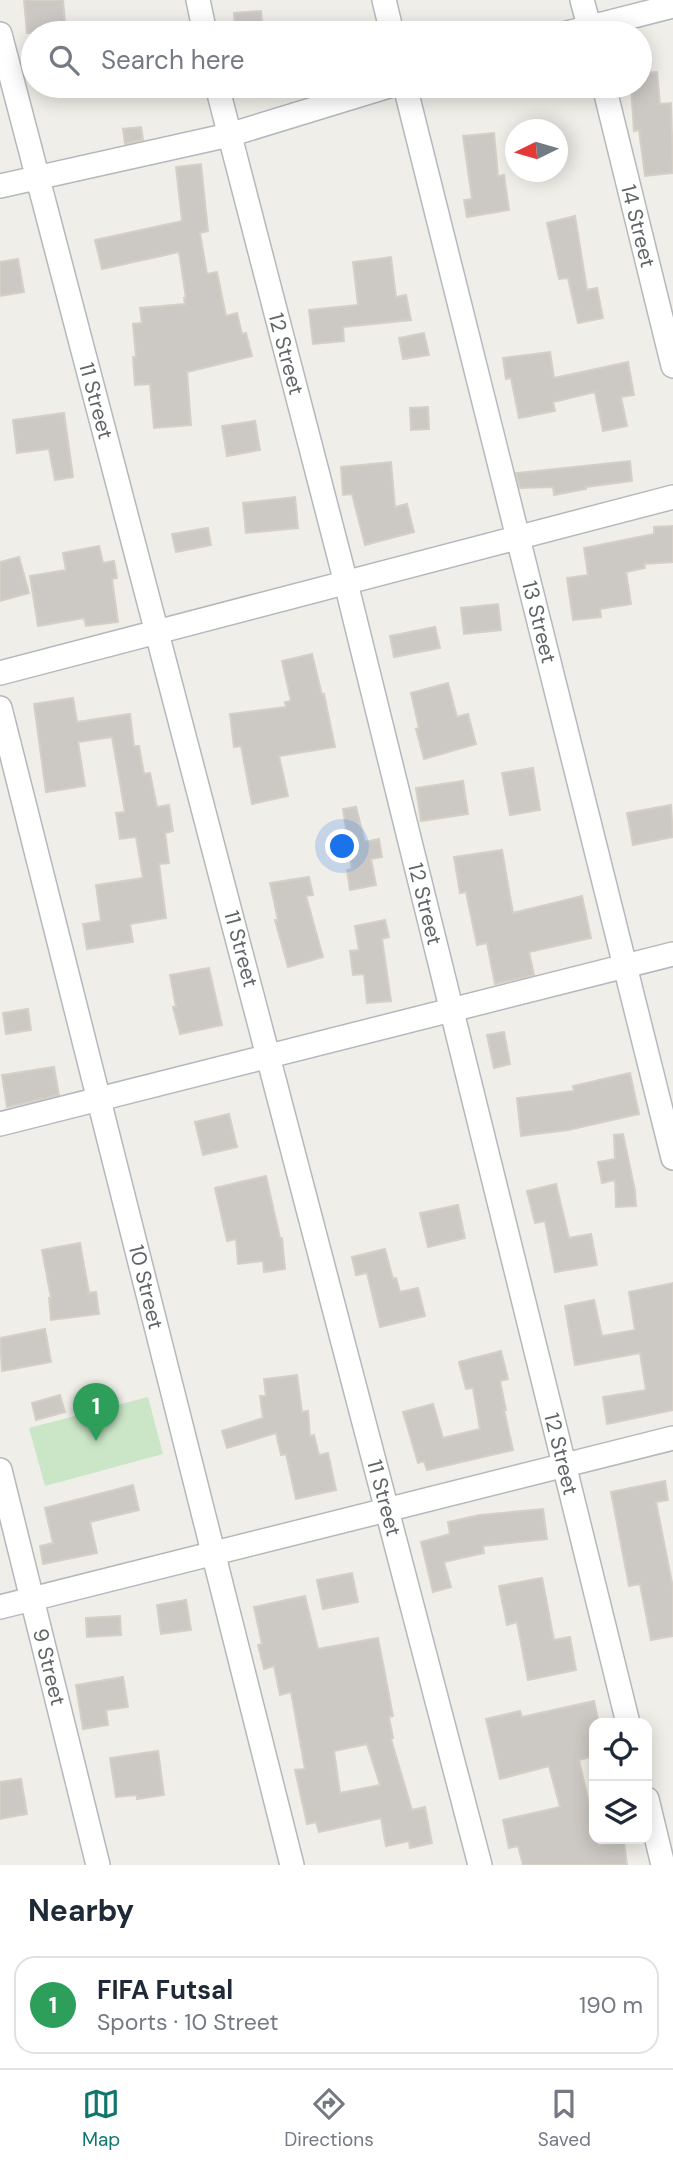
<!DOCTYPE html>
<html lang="en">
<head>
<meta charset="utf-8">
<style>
  :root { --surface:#fff; --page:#f6f6f7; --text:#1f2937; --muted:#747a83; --line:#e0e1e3; --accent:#0f766e }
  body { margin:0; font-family:"DM Sans",sans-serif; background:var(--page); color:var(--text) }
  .controls { position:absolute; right:21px; bottom:21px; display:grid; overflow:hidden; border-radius:14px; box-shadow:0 4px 18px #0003 }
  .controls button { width:63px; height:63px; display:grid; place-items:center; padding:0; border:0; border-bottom:2px solid var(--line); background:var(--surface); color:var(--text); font:35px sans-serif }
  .compass { position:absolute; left:505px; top:119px; width:63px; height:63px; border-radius:50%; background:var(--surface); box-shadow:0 4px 18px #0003; rotate:265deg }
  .you { position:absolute; left:343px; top:847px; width:24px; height:24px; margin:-18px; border:5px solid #fff; border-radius:50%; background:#1a73e8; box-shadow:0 0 0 10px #1a73e833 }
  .badge { display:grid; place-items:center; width:46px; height:46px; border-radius:50%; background:var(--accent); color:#fff; font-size:23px; font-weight:700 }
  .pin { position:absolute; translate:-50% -58px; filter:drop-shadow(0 2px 4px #0008) }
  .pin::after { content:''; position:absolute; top:37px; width:24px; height:21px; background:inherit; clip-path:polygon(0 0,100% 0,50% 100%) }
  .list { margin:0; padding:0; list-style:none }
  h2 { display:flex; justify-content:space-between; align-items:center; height:91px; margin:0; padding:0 28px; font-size:30px }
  h2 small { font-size:23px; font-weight:400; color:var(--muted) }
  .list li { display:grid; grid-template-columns:46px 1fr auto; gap:21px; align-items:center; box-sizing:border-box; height:98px; margin:0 14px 14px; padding:0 14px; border:2px solid var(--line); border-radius:21px }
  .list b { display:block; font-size:26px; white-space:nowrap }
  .list p { margin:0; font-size:23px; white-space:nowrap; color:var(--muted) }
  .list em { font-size:23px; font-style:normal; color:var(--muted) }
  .icon { flex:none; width:38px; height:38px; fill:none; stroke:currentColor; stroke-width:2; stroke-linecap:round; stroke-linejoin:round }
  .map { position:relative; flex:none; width:673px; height:1865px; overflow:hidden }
  .search { position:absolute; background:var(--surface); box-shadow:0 4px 18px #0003; left:21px; right:21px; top:21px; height:77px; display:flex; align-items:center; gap:18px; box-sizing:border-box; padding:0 24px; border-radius:38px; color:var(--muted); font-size:26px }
  .sheet { height:203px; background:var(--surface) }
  nav { display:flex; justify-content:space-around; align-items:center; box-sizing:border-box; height:98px; border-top:2px solid var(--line); background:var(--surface); font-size:19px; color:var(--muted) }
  nav a { display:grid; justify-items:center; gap:4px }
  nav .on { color:var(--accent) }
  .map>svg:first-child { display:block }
  .green { fill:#cae6c6 }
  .building { fill:#ccc9c4; stroke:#d5cfc6; stroke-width:2; fill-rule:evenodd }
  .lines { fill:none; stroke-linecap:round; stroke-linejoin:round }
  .minor-casing { stroke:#b5b8bb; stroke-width:26 }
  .minor { stroke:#fff; stroke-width:23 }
  .labels { text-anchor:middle; stroke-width:5; stroke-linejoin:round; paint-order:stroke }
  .street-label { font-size:21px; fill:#5f6467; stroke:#fff }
</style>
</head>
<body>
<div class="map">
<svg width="673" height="1865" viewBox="0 0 673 1865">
  <rect width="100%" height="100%" fill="#f0eee8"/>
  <!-- green -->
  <path class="green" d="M148,1397L163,1454L45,1486L29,1428Z"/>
  <!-- building -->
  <path class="building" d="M24,0H63L66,33H27Z
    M261,11L263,33H235L234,13Z
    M657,72L660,104L671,103L673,173L645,176L639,130L634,131L631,86H640V73Z
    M141,127L143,140L125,144L123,129Z
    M494,133L498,176L504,175L509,210L467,217L464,200L472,199L463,136Z
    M201,164L208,231L200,233L207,274L217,272L226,316L237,313L242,334L246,333L252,356L187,372L191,425L154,428L150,384L135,385L133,357H136L133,324L142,323L140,308L185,304L184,298H186L179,252L102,269L95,240L182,221L176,167Z
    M575,216L587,290L597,288L603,318L578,323L568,278L559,279L547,223Z
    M391,257L396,297L406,295L411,320L343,327L344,341L313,344L309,310L358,305L353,262Z
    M18,259L24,292L0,296V262Z
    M424,333L429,355L403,359L399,338Z
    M550,352L554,378L628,362L634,395L621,397L627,426L603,431L595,392L553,402L555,411L519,418L511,378L506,379L503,358Z
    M428,407L429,429L411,430L410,408Z
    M64,413L73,477L55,480L49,449L17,453L13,420Z
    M255,421L260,450L227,456L222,426Z
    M630,461L632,481L586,487V489L554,495L553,487L520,488L516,473Z
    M391,462L395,507L407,504L414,532L365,545L352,494L343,495L341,467Z
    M295,497L298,528L246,533L243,503Z
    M673,526V562L644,564L645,568L626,572L631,604L600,609L601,617L573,620L567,578L588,575L584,548L654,534V527Z
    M208,528L211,545L176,552L172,534Z
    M99,546L103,563L114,561L117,578L112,579L118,622L86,626L84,618L38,626L30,576L66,570L63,553Z
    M19,557L29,593L0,601V562Z
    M498,604L501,630L464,634L461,608Z
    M435,627L440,648L394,657L390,636Z
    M312,654L322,695L324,694L335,747L279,756L288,796L252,804L241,746L234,747L230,714L286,707L285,702L291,701L282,661Z
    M448,683L457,717L468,714L476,744L424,759L416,729L419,728L411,693Z
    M73,698L77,722L130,714L134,746H139L144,774L150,773L157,807L169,805L173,831L165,833L169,863L159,864L166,918L130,924L133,942L87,949L83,924L101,921L96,885L143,878L136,837L120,839L116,813L125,812L112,737L78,742L85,786L46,792L34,704Z
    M533,768L540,810L510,815L502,773Z
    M463,781L468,814L421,821L416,788Z
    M671,805L673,837L633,845L627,813Z
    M356,807L365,842L379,839L382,857L371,859L376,885L350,890L347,870L352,869L343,809Z
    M502,850L513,913L582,896L591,938L529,952L534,975L495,984L487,943L477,945L466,892L460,893L454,857Z
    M309,877L313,895L306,896L323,957L288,967L275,920H278L270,883Z
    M385,920L389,937L382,939L391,1001L367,1003L364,974L353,975L350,951L359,950L355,926Z
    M209,968L222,1025L180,1034L173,1007H176L170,975Z
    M28,1009L31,1030L6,1034L3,1013Z
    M504,1032L510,1064L494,1068L487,1035Z
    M54,1067L59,1095L7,1107L2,1075Z
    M630,1073L639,1114L568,1130L521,1136L517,1098L574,1091L573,1086Z
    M229,1114L237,1147L203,1155L195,1122Z
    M623,1134L635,1191L636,1206L616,1207L615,1180L602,1183L598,1162L615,1159L614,1135Z
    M266,1176L280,1238H282L285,1269L264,1272L263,1261L238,1264L236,1239L227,1241L215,1188Z
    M556,1184L569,1238L591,1234L597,1265L555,1272L545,1221L535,1223L527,1191Z
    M458,1205L465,1238L428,1247L420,1213Z
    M80,1243L89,1293L96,1292L99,1314L51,1320L49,1298H51L42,1250Z
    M385,1249L393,1279L396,1278L400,1292L418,1288L425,1316L380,1327L367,1273L356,1275L352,1257Z
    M673,1283V1410L607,1424L603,1397L646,1390L640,1353L575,1365L565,1306L594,1300L602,1336L635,1330L629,1292Z
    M45,1329L51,1362L2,1371L0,1338Z
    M501,1351L508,1379L500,1381L506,1410H504L513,1450L427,1470L424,1461L418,1463L403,1412L433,1404L443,1438L480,1429L473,1388L466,1389L459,1362Z
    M297,1375L302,1412L308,1411L310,1436L314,1435L319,1455L328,1453L336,1490L296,1499L286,1454L281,1455L276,1433L227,1448L222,1431L263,1418L260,1396H266L264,1379Z
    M60,1395L65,1412L36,1420L32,1403Z
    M665,1481L668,1500L656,1502L673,1588V1636L651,1640L640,1584L629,1586L611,1492Z
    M133,1485L139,1510L90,1522L97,1553L43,1564L40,1546L53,1543L45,1508Z
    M543,1509L547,1539L483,1546L484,1553L444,1562L451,1587L433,1592L421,1542L450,1534L448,1522L480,1515Z
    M352,1573L358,1602L323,1609L317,1580Z
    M542,1578L554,1640L570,1637L576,1670L528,1680L517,1622L507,1625L499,1586Z
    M305,1596L318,1649L378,1638L393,1716L389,1717L393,1738L391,1739L412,1810L425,1807L432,1843L410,1848L409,1841L386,1846L381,1818L319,1832L316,1822L307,1824L295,1770L305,1769L291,1692L280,1695L274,1666L264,1669L258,1645L262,1644L254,1607ZM367,1744L380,1785L340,1793L334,1751Z
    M186,1600L191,1630L161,1634L157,1605Z
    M120,1616L121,1635L87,1637L86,1618Z
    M123,1677L128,1707L106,1710L108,1725L83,1729L76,1685Z
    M594,1701L599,1723H594V1756L579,1760L594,1825V1839H598L599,1845L624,1842L627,1865H523L518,1846L509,1848L503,1820L560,1807L549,1766L500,1779L486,1719L520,1711L522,1717Z
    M158,1751L164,1795L137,1799V1795L116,1797L110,1758Z
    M21,1779L27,1814L0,1819V1782Z"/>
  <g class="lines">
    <defs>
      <path id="minor" d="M198,0L205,33
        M384,0L392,33
        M582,0L591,33
        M567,33L673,6
        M0,34L480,1865
        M217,86L346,583L628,1723
        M405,86L673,1158
        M604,86L673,366
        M0,186L229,135L389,86
        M0,673L673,497
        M0,708L292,1865
        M0,1124L673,954
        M0,1470L98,1865
        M0,1607L673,1438
        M647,1799L663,1865"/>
    </defs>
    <!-- minor casing -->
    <use href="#minor" class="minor-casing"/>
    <!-- minor -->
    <use href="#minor" class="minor"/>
  </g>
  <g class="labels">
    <!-- street labels -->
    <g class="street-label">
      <text transform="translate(638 226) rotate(76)" y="7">14 Street</text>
      <text transform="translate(286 354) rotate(75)" y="7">12 Street</text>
      <text transform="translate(96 401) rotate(75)" y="7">11 Street</text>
      <text transform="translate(539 622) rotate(76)" y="7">13 Street</text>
      <text transform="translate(425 904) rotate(76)" y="7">12 Street</text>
      <text transform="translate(241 949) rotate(75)" y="7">11 Street</text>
      <text transform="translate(146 1287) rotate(76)" y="7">10 Street</text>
      <text transform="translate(561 1454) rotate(76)" y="7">12 Street</text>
      <text transform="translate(384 1498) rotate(75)" y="7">11 Street</text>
      <text transform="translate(49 1667) rotate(76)" y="7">9 Street</text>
    </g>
  </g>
</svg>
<div class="controls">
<button><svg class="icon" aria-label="locate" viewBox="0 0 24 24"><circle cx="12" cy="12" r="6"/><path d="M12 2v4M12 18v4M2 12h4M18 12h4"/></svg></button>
<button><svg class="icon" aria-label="layers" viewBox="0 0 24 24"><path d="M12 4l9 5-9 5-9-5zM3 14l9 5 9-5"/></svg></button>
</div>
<svg class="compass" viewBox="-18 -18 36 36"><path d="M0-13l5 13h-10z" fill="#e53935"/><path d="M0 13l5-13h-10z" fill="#747a83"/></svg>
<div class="you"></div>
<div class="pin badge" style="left:96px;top:1441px;background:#2e9e5b">1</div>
<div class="search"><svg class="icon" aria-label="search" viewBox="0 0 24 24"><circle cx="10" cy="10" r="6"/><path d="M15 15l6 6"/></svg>Search here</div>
</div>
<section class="sheet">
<h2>Nearby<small></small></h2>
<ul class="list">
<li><span class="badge" style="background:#2e9e5b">1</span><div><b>FIFA Futsal</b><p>Sports · 10 Street</p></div><em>190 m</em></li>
</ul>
</section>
<nav>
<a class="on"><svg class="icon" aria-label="map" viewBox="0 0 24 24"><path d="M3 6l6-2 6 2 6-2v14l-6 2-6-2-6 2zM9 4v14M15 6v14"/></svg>Map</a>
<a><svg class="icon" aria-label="directions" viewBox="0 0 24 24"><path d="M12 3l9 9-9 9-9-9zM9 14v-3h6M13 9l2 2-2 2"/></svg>Directions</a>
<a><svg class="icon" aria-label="saved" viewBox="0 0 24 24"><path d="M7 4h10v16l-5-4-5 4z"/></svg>Saved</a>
</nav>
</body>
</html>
